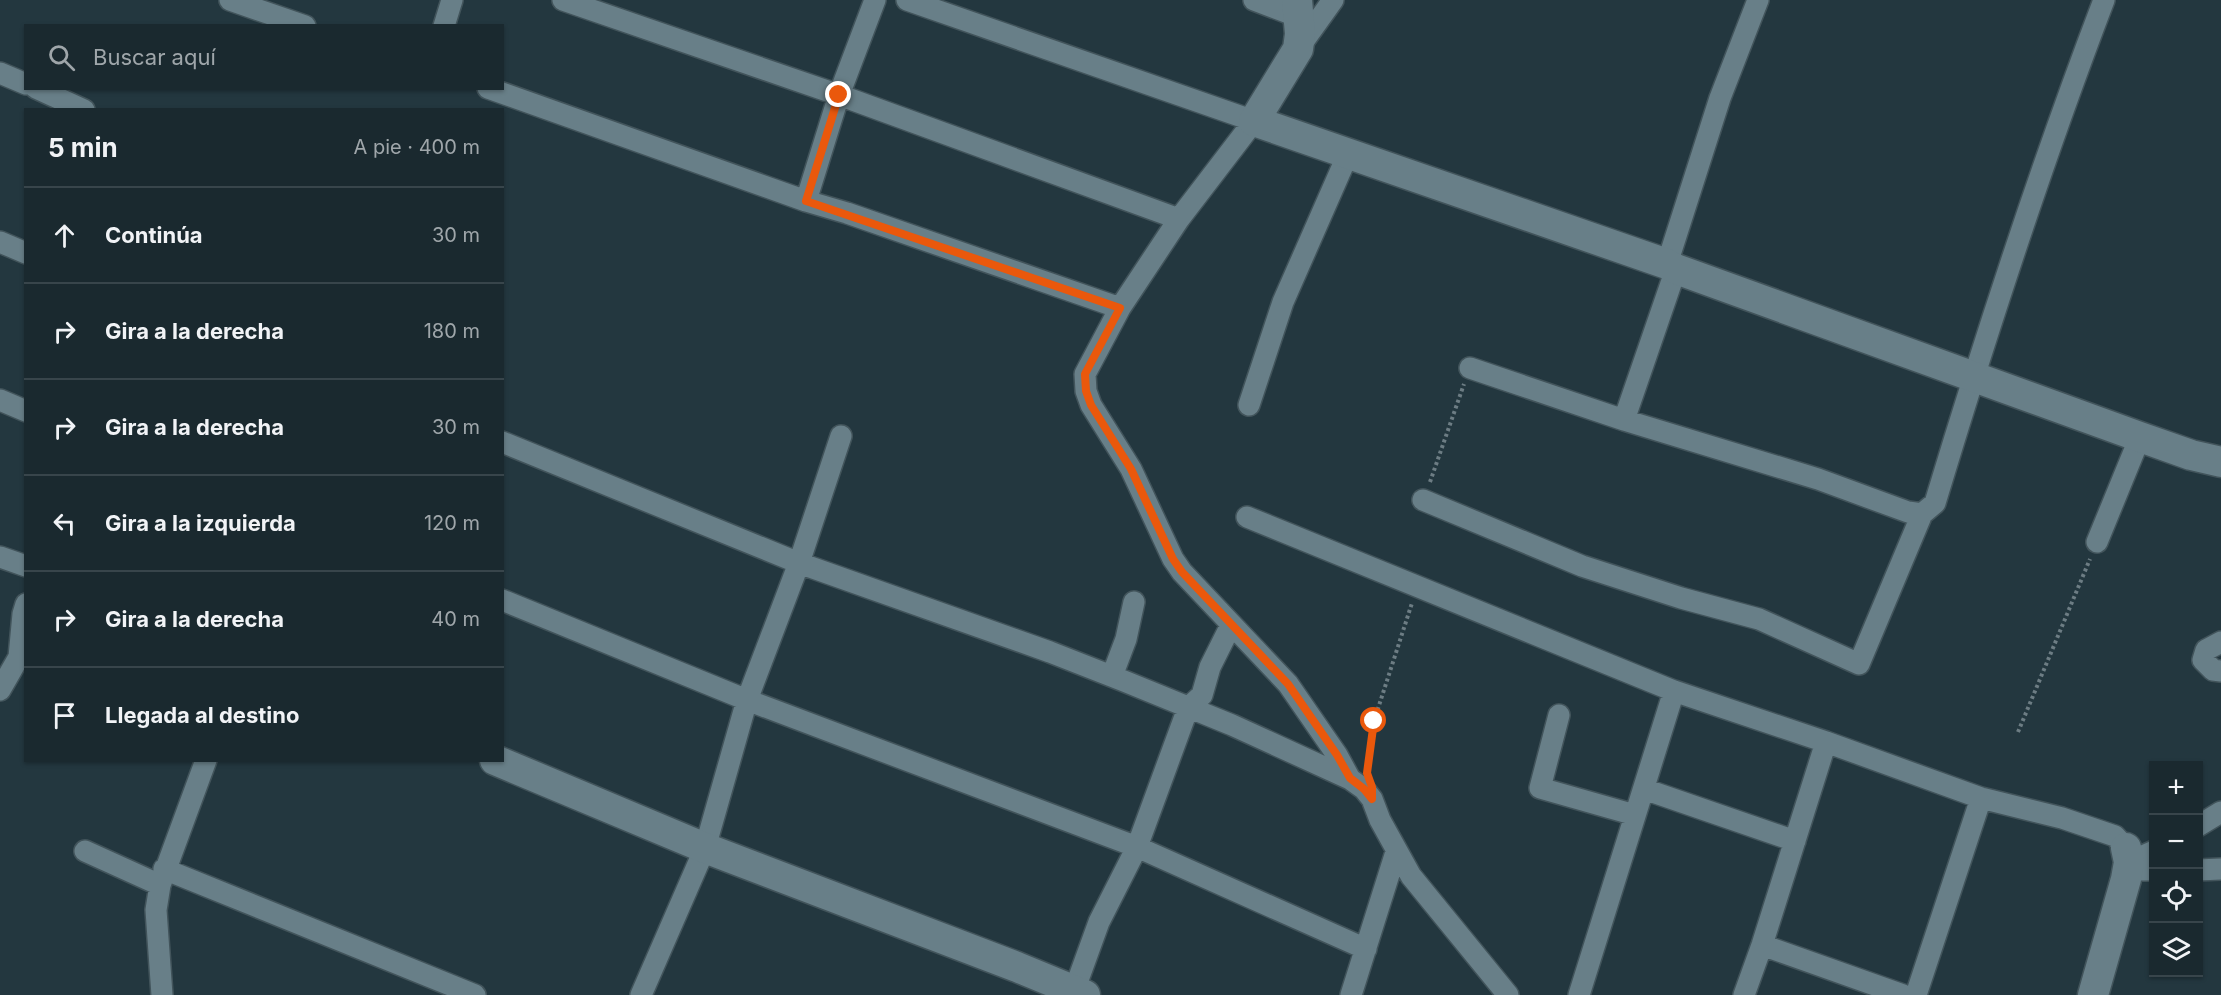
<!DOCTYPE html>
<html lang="es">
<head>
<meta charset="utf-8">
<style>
  :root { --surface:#1a292f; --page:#27353b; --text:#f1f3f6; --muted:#9fa6aa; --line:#38454b }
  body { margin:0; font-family:Inter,sans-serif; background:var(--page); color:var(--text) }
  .controls { position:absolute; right:18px; bottom:18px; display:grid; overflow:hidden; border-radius:0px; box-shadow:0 2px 4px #0004 }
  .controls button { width:54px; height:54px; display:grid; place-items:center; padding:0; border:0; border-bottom:2px solid var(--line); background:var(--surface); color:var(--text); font:30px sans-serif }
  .stop { position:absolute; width:18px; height:18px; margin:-14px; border:4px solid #ea580c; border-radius:50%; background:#fff }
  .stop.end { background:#ea580c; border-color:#fff; box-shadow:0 2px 6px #0008 }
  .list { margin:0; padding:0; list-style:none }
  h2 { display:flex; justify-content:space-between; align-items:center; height:78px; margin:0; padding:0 24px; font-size:26px }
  h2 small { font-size:20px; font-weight:400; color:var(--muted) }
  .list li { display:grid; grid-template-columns:39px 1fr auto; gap:18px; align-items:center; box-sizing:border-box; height:96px; padding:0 24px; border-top:2px solid var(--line) }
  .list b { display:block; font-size:22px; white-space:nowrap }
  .list em { font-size:20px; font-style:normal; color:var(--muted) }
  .icon { flex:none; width:33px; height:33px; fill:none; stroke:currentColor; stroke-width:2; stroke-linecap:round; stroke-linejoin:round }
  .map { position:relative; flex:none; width:2221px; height:995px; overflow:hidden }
  .search { position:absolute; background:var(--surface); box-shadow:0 2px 4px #0004; left:24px; top:24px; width:480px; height:66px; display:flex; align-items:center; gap:15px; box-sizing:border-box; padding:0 21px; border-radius:0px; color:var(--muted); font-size:22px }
  .panel { position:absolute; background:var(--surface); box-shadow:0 2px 4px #0004; left:24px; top:108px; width:480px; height:654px; border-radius:0px }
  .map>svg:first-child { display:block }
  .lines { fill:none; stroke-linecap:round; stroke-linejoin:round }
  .street-casing { stroke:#42545b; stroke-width:24 }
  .secondary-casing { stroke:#42545b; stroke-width:33 }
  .path { stroke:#6d7d84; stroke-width:4; stroke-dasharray:3 3; stroke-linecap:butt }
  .street { stroke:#687f88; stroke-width:21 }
  .secondary { stroke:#687f88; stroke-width:30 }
  .route { stroke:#ea580c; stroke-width:8 }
</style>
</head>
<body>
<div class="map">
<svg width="2221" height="995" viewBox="0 0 2221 995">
  <rect width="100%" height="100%" fill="#23373f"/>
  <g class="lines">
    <defs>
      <path id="street" d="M230,0L305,26
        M563,0L839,95L1179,219
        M907,0L1254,121L1179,219L1120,308L1085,374L1086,391L1091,405L1131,469L1173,559L1182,572L1288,684L1337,755L1350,779L1364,789L1372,799L1380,820L1411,876L1508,995
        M1254,0L1299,17
        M444,26L452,0
        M1298,49L1333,0
        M0,73L26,84
        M36,88L84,110
        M488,88L806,201L847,213L1120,308
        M806,201L839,95L875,0
        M0,242L26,253
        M1667,264L1720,98L1758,0
        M1470,368L1624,420L1818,479L1908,512L1922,514
        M0,400L26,411
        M1249,405L1283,302L1348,154
        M1624,420L1676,269
        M502,442L799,563L1050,652L1124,681L1232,725L1350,779
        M1423,500L1582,566L1681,598L1759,619L1859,664L1922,514L1935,503C1986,334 2041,165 2104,0
        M1247,517L1674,691L1826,742L1981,798L2062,818L2115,836L2126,848
        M2097,542L2140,437
        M0,557L26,566
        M502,600L747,700L1137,847L1366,949
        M2221,642L2206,650L2203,660L2213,670L2221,671
        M1112,676L1126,639L1134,602
        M0,690L19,657L23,614L26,604
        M1559,715L1540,788L1635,815
        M1644,789L1795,841
        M2198,826L2221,812
        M85,851L160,885
        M2129,862L2154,851
        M164,869L475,995
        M2128,870H2154
        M2198,870L2221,869
        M1762,945L1903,995
        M1074,991L1099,922L1137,847L1188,708L1202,695L1210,667L1231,625
        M162,995L156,910L160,885L206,760
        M641,995L705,848L747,700L799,563L841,436
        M1351,995L1396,852
        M1579,995L1674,691
        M1744,995L1762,945L1826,742
        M1916,995L1981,798"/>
      <path id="secondary" d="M1297,0L1300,34L1298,49L1254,121L1667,264L1676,269L2140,437L2191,455L2221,462
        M495,760L705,848L1017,967L1085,995
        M2093,995L2126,879L2129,862L2126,848"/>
    </defs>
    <!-- street casing -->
    <use href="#street" class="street-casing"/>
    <!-- secondary casing -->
    <use href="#secondary" class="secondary-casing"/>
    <!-- path -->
    <path class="path" d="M1430,482L1464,384
      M2018,732L2090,559
      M1368,769L1374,721L1412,603"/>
    <!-- street -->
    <use href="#street" class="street"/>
    <!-- secondary -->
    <use href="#secondary" class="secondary"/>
  </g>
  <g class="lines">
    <!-- route -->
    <path class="route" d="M839,95L806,201L1120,308L1085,374L1086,391L1091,405L1131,469L1173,559L1182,572L1288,684L1337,755L1350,778L1364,789L1372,799V787L1367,773L1374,721"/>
  </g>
</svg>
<div class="controls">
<button>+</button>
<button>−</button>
<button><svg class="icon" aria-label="locate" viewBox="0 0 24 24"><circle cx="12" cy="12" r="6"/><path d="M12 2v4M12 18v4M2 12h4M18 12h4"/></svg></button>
<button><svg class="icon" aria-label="layers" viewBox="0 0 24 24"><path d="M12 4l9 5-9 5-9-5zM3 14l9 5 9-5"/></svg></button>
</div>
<div class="stop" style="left:1374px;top:721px"></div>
<div class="stop end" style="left:839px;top:95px"></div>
<div class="search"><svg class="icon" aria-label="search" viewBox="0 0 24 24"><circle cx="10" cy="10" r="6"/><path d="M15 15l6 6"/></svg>Buscar aquí</div>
<section class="panel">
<h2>5 min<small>A pie · 400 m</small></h2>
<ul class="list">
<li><svg class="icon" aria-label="ahead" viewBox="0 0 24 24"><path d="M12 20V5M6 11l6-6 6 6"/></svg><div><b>Continúa</b></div><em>30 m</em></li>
<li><svg class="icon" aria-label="right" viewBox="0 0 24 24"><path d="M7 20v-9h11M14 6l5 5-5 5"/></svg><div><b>Gira a la derecha</b></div><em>180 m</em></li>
<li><svg class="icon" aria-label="right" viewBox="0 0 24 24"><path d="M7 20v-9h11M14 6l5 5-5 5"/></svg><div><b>Gira a la derecha</b></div><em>30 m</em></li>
<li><svg class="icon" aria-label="left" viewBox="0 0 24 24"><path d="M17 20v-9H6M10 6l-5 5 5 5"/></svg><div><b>Gira a la izquierda</b></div><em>120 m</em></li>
<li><svg class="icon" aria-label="right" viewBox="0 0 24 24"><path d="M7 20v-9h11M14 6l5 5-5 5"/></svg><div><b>Gira a la derecha</b></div><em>40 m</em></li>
<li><svg class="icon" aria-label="arrive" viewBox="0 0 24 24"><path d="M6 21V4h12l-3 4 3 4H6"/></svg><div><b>Llegada al destino</b></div></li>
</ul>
</section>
</div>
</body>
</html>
